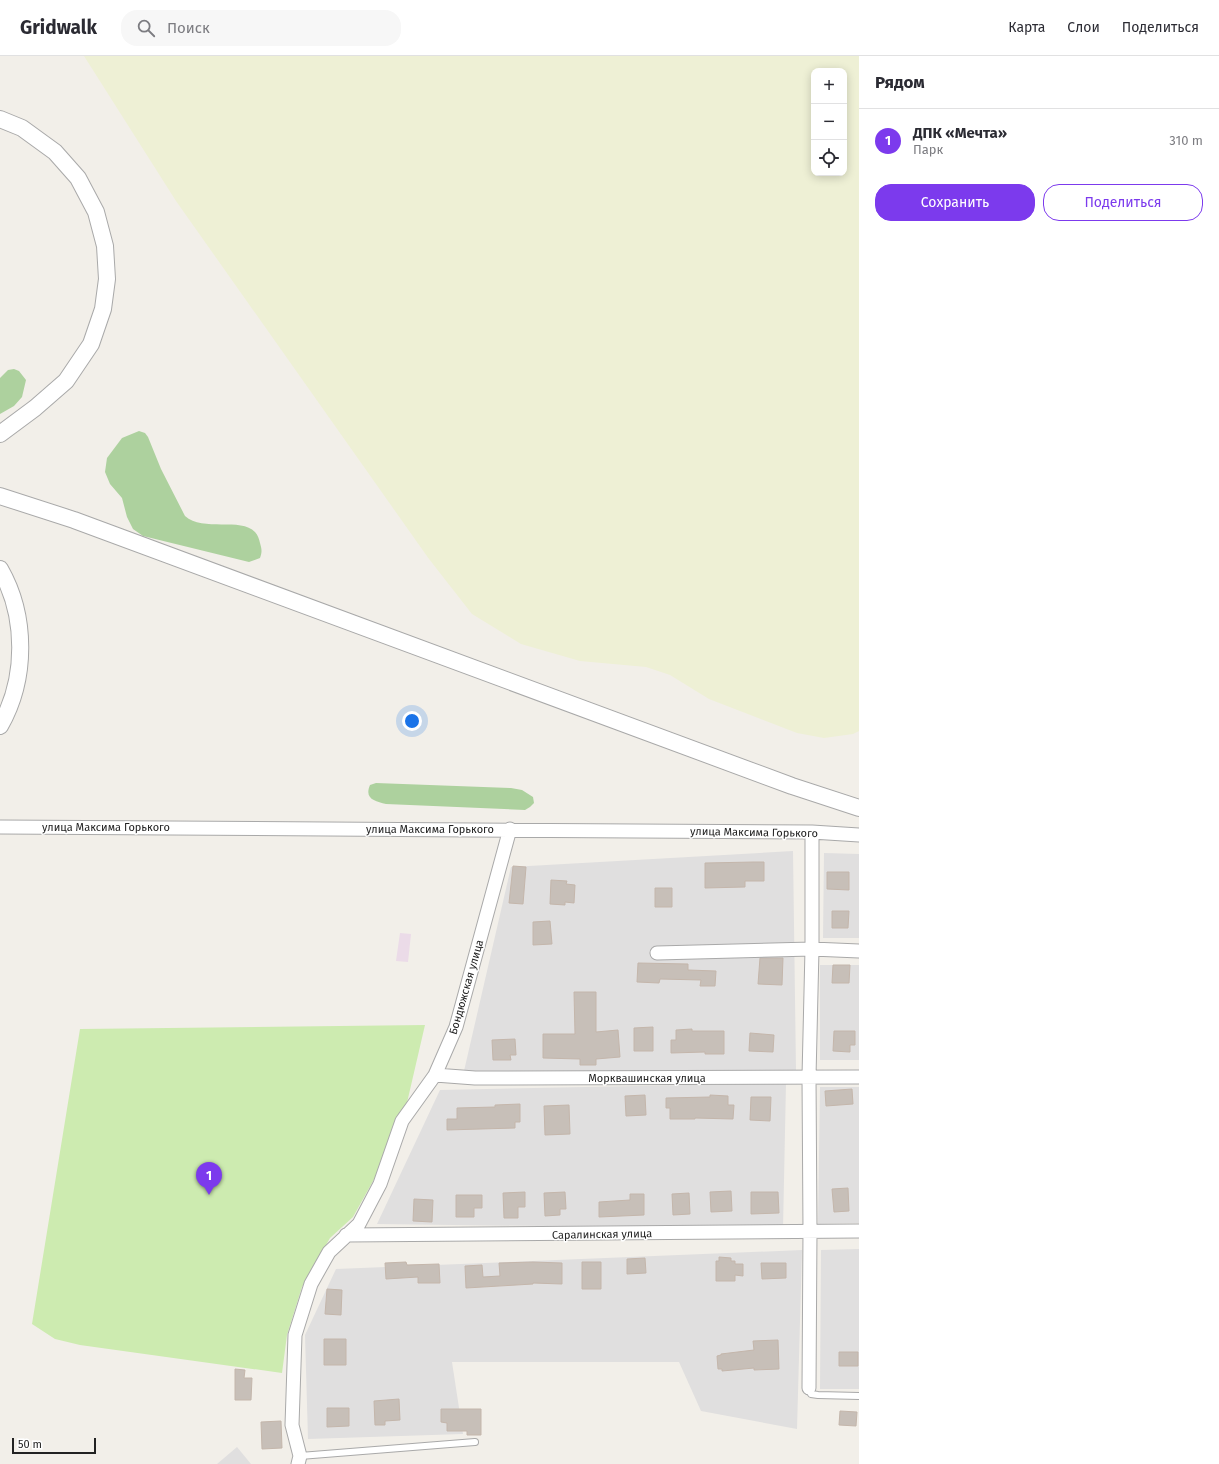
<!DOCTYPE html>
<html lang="ru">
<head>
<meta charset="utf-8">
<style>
  :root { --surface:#fff; --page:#f7f7f7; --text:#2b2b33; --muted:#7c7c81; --line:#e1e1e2; --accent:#7c3aed }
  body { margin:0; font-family:"Fira Sans",sans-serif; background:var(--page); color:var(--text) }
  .controls { position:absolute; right:12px; top:12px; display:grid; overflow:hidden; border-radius:8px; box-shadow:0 2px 10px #0003 }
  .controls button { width:36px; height:36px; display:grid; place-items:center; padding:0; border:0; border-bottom:1px solid var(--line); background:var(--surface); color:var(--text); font:20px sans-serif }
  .scale { position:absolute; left:12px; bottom:10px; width:84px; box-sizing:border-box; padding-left:4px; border:2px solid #222; border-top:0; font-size:11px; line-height:14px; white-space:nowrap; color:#222; -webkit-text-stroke:3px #fff; paint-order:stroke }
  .you { position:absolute; left:412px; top:665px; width:14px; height:14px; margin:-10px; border:3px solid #fff; border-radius:50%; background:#1a73e8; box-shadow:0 0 0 6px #1a73e833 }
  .badge { display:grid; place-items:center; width:26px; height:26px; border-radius:50%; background:var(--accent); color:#fff; font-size:13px; font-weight:700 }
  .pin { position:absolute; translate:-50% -33px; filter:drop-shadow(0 1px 2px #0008) }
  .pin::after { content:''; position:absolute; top:21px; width:14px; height:12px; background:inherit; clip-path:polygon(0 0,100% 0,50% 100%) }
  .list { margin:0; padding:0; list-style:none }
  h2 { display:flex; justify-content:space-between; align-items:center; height:52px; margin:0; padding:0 16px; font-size:17px }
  h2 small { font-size:13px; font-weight:400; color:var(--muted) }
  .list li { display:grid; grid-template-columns:26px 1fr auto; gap:12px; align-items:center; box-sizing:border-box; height:64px; padding:0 16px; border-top:1px solid var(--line) }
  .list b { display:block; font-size:15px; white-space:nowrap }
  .list p { margin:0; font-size:13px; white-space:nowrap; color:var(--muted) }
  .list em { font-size:13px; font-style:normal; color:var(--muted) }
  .actions { display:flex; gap:8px; padding:12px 16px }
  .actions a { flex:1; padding:9px 0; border:1px solid var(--accent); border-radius:16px; text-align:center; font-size:14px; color:var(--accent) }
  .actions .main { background:var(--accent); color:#fff }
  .icon { flex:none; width:22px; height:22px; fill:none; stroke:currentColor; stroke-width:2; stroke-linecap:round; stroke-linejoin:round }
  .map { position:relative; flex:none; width:859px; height:1408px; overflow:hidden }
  header { display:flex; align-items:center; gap:24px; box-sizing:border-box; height:56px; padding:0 20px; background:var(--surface); border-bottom:1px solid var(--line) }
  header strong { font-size:19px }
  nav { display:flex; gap:22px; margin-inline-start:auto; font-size:14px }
  .search { width:280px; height:36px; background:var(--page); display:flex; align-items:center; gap:10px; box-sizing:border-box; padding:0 14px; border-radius:16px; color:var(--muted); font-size:15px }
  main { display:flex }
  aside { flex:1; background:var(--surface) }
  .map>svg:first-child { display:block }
  .residential { fill:#e0dfdf }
  .industrial { fill:#ebdbe8 }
  .farmland { fill:#eef0d5; fill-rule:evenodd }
  .grass { fill:#cdebb0 }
  .forest { fill:#add19e }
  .building { fill:#c7bfb8; stroke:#c4b6ab }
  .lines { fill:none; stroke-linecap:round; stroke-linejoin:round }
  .service-casing { stroke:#a9a9a9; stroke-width:8 }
  .minor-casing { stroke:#a9a9a9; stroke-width:15 }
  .tertiary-casing { stroke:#a9a9a9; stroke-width:18 }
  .service { stroke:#fff; stroke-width:6 }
  .minor { stroke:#fff; stroke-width:13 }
  .tertiary { stroke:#fff; stroke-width:16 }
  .labels { text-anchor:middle; stroke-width:3; stroke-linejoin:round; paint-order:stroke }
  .street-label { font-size:11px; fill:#222; stroke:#fff }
</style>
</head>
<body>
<header>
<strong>Gridwalk</strong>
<div class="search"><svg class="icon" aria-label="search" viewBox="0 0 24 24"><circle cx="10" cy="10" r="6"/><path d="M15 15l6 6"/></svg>Поиск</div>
<nav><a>Карта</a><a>Слои</a><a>Поделиться</a></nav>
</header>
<main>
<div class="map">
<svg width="859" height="1408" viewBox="0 0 859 1408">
  <rect width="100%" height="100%" fill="#f2efe9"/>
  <!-- residential -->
  <path class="residential" d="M793,795L796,1015H464L511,811Z
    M824,797L859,798V882H823Z
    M820,909H859V1004H820Z
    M786,1027L783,1173L377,1168L440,1034Z
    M820,1031H859V1167L818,1168Z
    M859,1193V1333H820L821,1194Z
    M802,1194L797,1373L701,1355L679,1306H452L463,1378L308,1383L305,1279L336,1213Z
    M237,1391L251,1408H217Z"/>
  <!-- industrial -->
  <path class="industrial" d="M400,877L411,878L408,906L396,905Z"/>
  <!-- farmland -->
  <path class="farmland" d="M84,0H859V675L853,678L824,682L797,677L709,643L670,619L646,611L580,605L521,588L472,558L429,503L176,145ZM814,15H844V117H814Z"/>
  <!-- grass -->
  <path class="grass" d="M425,969L406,1051L393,1069L378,1116L353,1161L330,1182L302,1231L287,1279L282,1317L80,1289L55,1283L32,1268L80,973Z"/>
  <!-- forest -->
  <path class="forest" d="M14,313L19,315L26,324L22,341L14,350L0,358V322L8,314Z
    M139,375L145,377L148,381L161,413L185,460C203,476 241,461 255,476C258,479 259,483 260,487C262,494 262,496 260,502L249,506L143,480L133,473L127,461L122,442L110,428L105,416L107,402L122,382Z
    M376,727L511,732L522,734L533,741L534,747L530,751L525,754L386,748C375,745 364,743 370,729Z"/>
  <!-- building -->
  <path class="building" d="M754,806H764V825H745V831L705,832V807Z
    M513,810L526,811L523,848L509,847Z
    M827,816H849V834L827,833Z
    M551,824L567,825L566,828L575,829L574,847L565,846V849L550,848Z
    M655,832H672V851H655Z
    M832,855H849L848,872H832Z
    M550,865L552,888L533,889V866Z
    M760,902H783L782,929L758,928Z
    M638,907L688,908V914L716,915L715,930H700L701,924L660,923L659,927L637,926Z
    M833,909H850L849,927H832Z
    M574,936H596V976L618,974L620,1001L596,1003V1009H580V1003L543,1002V978H575Z
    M653,971V995H634V972Z
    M692,973V975H724V998H705V996L671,997V984H676V974Z
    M834,975H855V989H850V996L833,995Z
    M750,977L774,979L773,996L749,995Z
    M515,983L516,999H510L511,1004H493L492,984Z
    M852,1033L853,1048L826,1050L825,1035Z
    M645,1039L646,1059L626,1060L625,1040Z
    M710,1039L728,1040V1049H734L733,1063L695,1062V1063H670V1052H666V1042L710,1041Z
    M751,1041H771L770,1065L750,1064Z
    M520,1048V1066H515V1072L447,1074V1063H457V1052L495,1051V1049Z
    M569,1049L570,1078L545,1079L544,1050Z
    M848,1132L849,1155L834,1156L832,1133Z
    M731,1135L732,1155L711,1156L710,1136Z
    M525,1136V1151H518V1162H504L503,1137Z
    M565,1136L566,1153H560V1159L545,1160L544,1137Z
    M751,1136H778L779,1157L751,1158Z
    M689,1137L690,1158L673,1159L672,1138Z
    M630,1138H644V1159L599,1161V1146L630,1144Z
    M456,1139H482V1152H474V1161H456Z
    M414,1143L433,1144L432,1166L413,1165Z
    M719,1201L731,1202V1205H735V1208H743V1220L735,1219V1225H716V1205H719Z
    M645,1202L646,1217L627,1218V1203Z
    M406,1206L407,1209L439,1208L440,1227H418V1221L386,1223L385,1207Z
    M533,1206L562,1207V1228L533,1227V1228L466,1232L465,1210L482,1209L483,1221L500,1220L499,1207Z
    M582,1206H601V1233H582Z
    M761,1207H786V1222L762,1223Z
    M327,1233L342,1234L341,1259L325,1258Z
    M324,1283H346V1309H324Z
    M778,1284L779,1313L754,1314V1312L722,1315V1313H718L717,1300L721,1299V1298L754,1294L753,1285Z
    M839,1296H858V1310H839Z
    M235,1313L245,1314L244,1322H252L251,1344H235Z
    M399,1343L400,1364L385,1365V1369H375L374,1345Z
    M327,1352H349V1370L327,1371Z
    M441,1353H481V1379H467V1375H447V1367L441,1366Z
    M840,1355L857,1356L856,1370L839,1369Z
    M281,1365L282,1392L262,1393L261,1366Z"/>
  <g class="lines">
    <defs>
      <path id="service" d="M809,1332L811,1338L818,1339L859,1340
        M300,1400L475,1386"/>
      <path id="minor" d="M0,771L812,776L859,779
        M657,897L812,893L859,895
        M435,1019L475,1022L859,1021
        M346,1179L859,1175
        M809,1332L810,1175L809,1021L812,893V776
        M298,1408L300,1400L292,1369L295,1279L311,1228L329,1196L359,1168L380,1128L402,1065L435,1019L456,971L510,773"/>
      <path id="tertiary" d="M0,63L22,72L55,96L78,122L96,156L105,190L107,223L103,253L91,288L66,325L35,352L0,378
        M0,440L74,464L792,730L859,752
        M0,513C27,560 27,623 0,670"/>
    </defs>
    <!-- service casing -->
    <use href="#service" class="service-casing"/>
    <!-- minor casing -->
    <use href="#minor" class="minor-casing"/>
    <!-- tertiary casing -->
    <use href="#tertiary" class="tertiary-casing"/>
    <!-- service -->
    <use href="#service" class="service"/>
    <!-- minor -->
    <use href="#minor" class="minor"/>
    <!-- tertiary -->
    <use href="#tertiary" class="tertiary"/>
  </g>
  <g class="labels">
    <!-- street labels -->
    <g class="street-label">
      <text x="106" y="775">улица Максима Горького</text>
      <text x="430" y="777">улица Максима Горького</text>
      <text transform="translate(754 776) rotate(1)" y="4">улица Максима Горького</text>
      <text transform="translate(466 931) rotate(-74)" y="4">Бондюжская улица</text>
      <text x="647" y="1026">Морквашинская улица</text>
      <text transform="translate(602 1178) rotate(-1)" y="4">Саралинская улица</text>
    </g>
  </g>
</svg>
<div class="controls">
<button>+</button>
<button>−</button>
<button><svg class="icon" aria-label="locate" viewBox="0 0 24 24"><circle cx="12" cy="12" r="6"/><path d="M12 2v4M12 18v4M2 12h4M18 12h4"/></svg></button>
</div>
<div class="scale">50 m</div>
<div class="you"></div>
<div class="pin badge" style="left:209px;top:1139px">1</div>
</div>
<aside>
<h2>Рядом<small></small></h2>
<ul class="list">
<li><span class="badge">1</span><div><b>ДПК «Мечта»</b><p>Парк</p></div><em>310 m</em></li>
</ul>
<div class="actions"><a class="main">Сохранить</a><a>Поделиться</a></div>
</aside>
</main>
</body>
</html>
